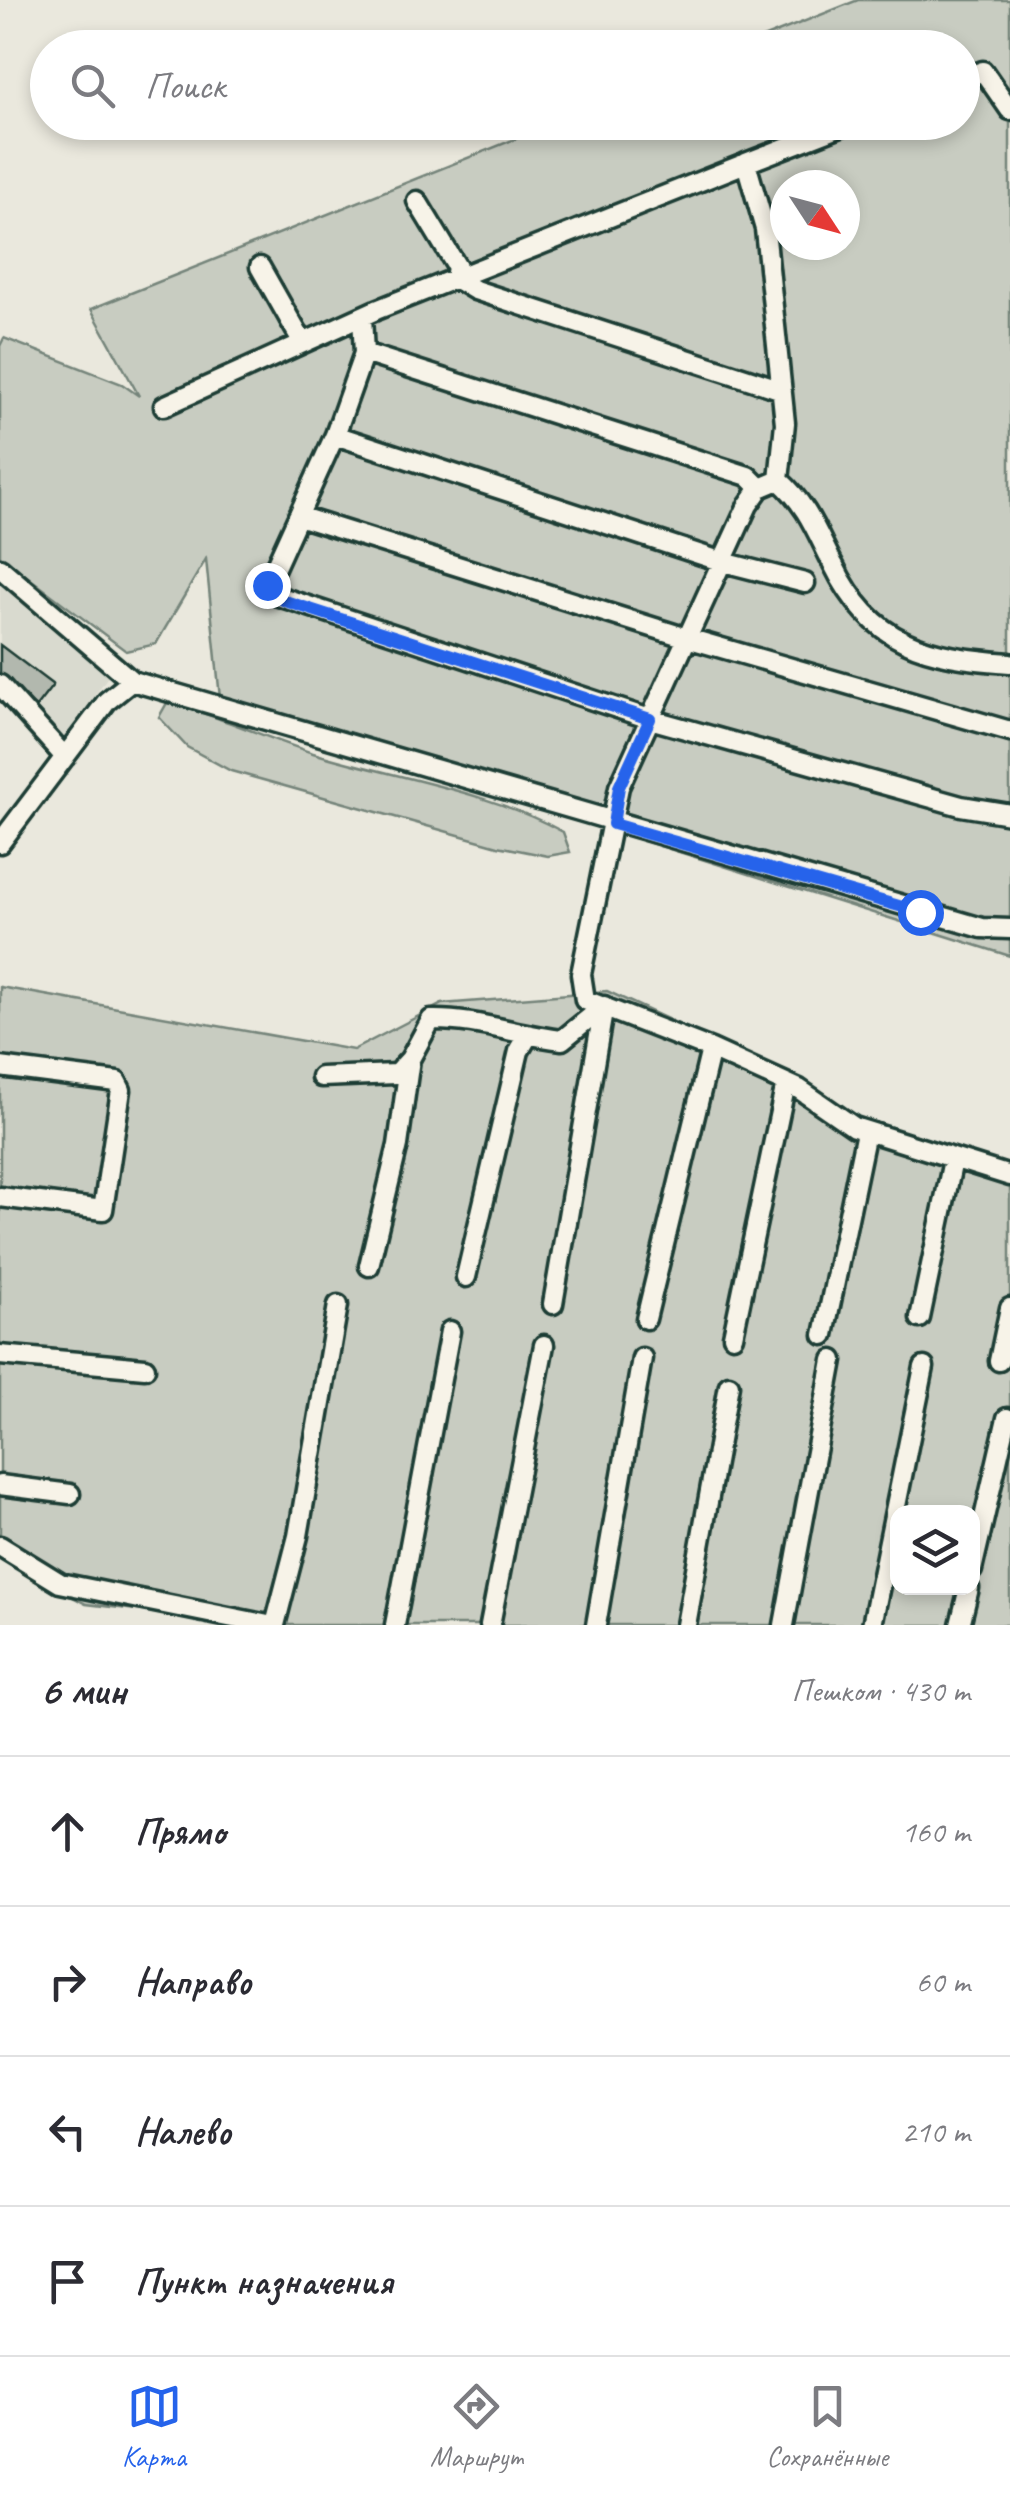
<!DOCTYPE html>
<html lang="ru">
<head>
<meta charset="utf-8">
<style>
  :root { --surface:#fff; --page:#f2f2f3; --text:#2b2b33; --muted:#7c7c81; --line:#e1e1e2; --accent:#2563eb }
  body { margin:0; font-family:Caveat,sans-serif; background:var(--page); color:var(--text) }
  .controls { position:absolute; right:30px; bottom:30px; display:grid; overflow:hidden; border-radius:20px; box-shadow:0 5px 15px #0003 }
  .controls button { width:90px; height:90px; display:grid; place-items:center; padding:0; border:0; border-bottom:2px solid var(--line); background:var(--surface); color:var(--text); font:50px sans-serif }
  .compass { position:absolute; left:770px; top:170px; width:90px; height:90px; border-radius:50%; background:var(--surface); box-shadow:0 5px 15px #0003; rotate:126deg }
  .stop { position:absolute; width:30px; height:30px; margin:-22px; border:8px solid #2563eb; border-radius:50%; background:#fff }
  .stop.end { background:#2563eb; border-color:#fff; box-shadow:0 2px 10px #0008 }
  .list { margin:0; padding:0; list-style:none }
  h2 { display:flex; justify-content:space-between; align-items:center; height:130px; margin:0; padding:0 40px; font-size:42px }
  h2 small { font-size:32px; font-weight:400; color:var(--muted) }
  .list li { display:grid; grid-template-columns:65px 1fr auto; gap:30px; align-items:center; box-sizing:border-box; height:150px; padding:0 40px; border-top:2px solid var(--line) }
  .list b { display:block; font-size:38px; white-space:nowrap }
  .list em { font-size:32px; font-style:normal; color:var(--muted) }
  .icon { flex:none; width:55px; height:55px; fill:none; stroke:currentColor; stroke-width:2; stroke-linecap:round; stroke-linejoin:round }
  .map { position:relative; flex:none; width:1010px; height:1625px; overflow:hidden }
  .search { position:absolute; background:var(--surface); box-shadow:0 5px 15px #0003; left:30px; right:30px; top:30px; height:110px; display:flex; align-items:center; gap:25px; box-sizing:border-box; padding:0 35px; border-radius:55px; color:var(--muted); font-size:38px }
  .sheet { height:730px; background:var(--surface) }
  nav { display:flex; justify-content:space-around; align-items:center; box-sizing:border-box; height:140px; border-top:2px solid var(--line); background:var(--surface); font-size:28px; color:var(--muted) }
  nav a { display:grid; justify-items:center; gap:5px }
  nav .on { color:var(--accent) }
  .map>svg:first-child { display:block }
  .built { fill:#d9dacf }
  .green { fill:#c8ccc1; stroke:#74847a; stroke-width:2.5; fill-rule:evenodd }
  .building { fill:#b2b8ae; stroke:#1f3d34; stroke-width:2.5 }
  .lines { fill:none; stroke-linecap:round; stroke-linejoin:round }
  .minor-casing { stroke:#1f3d34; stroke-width:25 }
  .minor { stroke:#f7f3e8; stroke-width:18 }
  .route { stroke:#2563eb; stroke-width:12 }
</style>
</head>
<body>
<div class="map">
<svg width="1010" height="1625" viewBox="0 0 1010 1625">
  <rect width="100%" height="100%" fill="#eae8dd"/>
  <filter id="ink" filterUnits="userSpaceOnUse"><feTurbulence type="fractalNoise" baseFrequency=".01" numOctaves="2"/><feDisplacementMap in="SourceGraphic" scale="20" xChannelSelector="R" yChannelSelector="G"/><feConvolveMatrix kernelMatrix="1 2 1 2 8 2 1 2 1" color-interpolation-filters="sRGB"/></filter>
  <g filter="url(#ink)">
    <!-- built -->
    <path class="built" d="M0,582L109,675L65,737L0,683Z"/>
    <!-- green -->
    <path class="green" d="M858,0H1010V956L221,708L206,559L156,644L126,651L0,556V346L4,338L122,384L139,396L91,309L555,123L962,122V48L740,47ZM785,185H845V245H785Z
      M167,703C218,715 263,737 313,753C395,778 487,790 563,832L570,852L548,856L498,846L231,771L187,747L159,717Z
      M0,987L353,1050L442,1004L607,991L795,1078L869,1126L1010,1169V1625H265L86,1604L0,1558ZM898,1512H972V1588H898Z"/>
    <!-- building -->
    <path class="building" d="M0,645L53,685L36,707L0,679Z"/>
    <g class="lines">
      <defs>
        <path id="minor" d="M962,79L983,71L1010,110
          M851,122L746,163L765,229L785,423L779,480C808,506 816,531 833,564C872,645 926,657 1010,663
          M417,201L457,267L455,278L475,290L779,389
          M260,267L303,343
          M362,317L364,353L335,435L267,585L272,594L650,719L961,806L1010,814
          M364,353L748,476L760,488
          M164,406L376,310L746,163
          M335,435L723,562L805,583
          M779,480L760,488L748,505L619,787L581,974L585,1000L711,1049L799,1089L854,1127L1010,1176
          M298,516L687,638L1010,731
          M0,568L132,681L982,928L1010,929
          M0,685L65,757
          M0,843L107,701L132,681
          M0,1067L117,1082L121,1090L103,1210L0,1197
          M321,1077L396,1074L409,1060
          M369,1266L398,1145L410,1059L431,1020C476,1019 517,1035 562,1040L604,1006L553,1304
          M466,1277L519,1051L528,1036
          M920,1318L953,1160
          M646,1319L711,1049
          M824,1335L866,1132
          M733,1336L786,1083
          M0,1355L145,1368
          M999,1361L1010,1308
          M0,1485L70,1494
          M0,1546L60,1583L268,1625
          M972,1570L1007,1418
          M275,1625L298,1536L338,1305
          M395,1625L450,1331
          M490,1625L544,1345
          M596,1625L642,1358
          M686,1625L729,1385
          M784,1625L833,1360
          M872,1625L924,1367
          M960,1625L969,1588"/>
      </defs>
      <!-- minor casing -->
      <use href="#minor" class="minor-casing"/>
      <!-- minor -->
      <use href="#minor" class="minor"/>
    </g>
  </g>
  <g class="lines" filter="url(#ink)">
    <!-- route -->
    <path class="route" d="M267,585L272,594L285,601L650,719L619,787L613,824L920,912"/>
  </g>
</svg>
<div class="controls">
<button><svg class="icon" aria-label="layers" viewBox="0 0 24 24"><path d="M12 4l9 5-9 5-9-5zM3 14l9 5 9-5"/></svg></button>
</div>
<svg class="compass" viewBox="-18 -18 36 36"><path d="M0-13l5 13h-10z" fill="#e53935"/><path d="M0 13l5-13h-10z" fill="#7c7c81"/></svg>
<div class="stop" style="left:920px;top:912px"></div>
<div class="stop end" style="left:267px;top:585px"></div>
<div class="search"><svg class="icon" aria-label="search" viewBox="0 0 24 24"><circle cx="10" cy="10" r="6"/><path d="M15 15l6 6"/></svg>Поиск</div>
</div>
<section class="sheet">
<h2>6 мин<small>Пешком · 430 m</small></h2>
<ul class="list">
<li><svg class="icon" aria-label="ahead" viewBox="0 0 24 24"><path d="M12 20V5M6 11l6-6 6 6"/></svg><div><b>Прямо</b></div><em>160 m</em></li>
<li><svg class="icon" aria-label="right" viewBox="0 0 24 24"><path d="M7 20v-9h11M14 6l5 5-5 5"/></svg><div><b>Направо</b></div><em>60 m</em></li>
<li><svg class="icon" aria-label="left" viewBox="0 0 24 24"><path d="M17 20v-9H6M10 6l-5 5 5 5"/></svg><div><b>Налево</b></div><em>210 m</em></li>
<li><svg class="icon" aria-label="arrive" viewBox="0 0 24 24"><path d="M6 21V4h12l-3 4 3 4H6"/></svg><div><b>Пункт назначения</b></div></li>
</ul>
</section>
<nav>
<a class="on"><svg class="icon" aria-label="map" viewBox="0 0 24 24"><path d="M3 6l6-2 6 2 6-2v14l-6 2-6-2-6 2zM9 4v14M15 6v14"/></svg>Карта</a>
<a><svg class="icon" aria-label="directions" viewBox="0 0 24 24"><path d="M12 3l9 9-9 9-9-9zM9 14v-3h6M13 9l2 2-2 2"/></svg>Маршрут</a>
<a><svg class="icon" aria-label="saved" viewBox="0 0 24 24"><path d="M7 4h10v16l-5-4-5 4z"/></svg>Сохранённые</a>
</nav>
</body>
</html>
